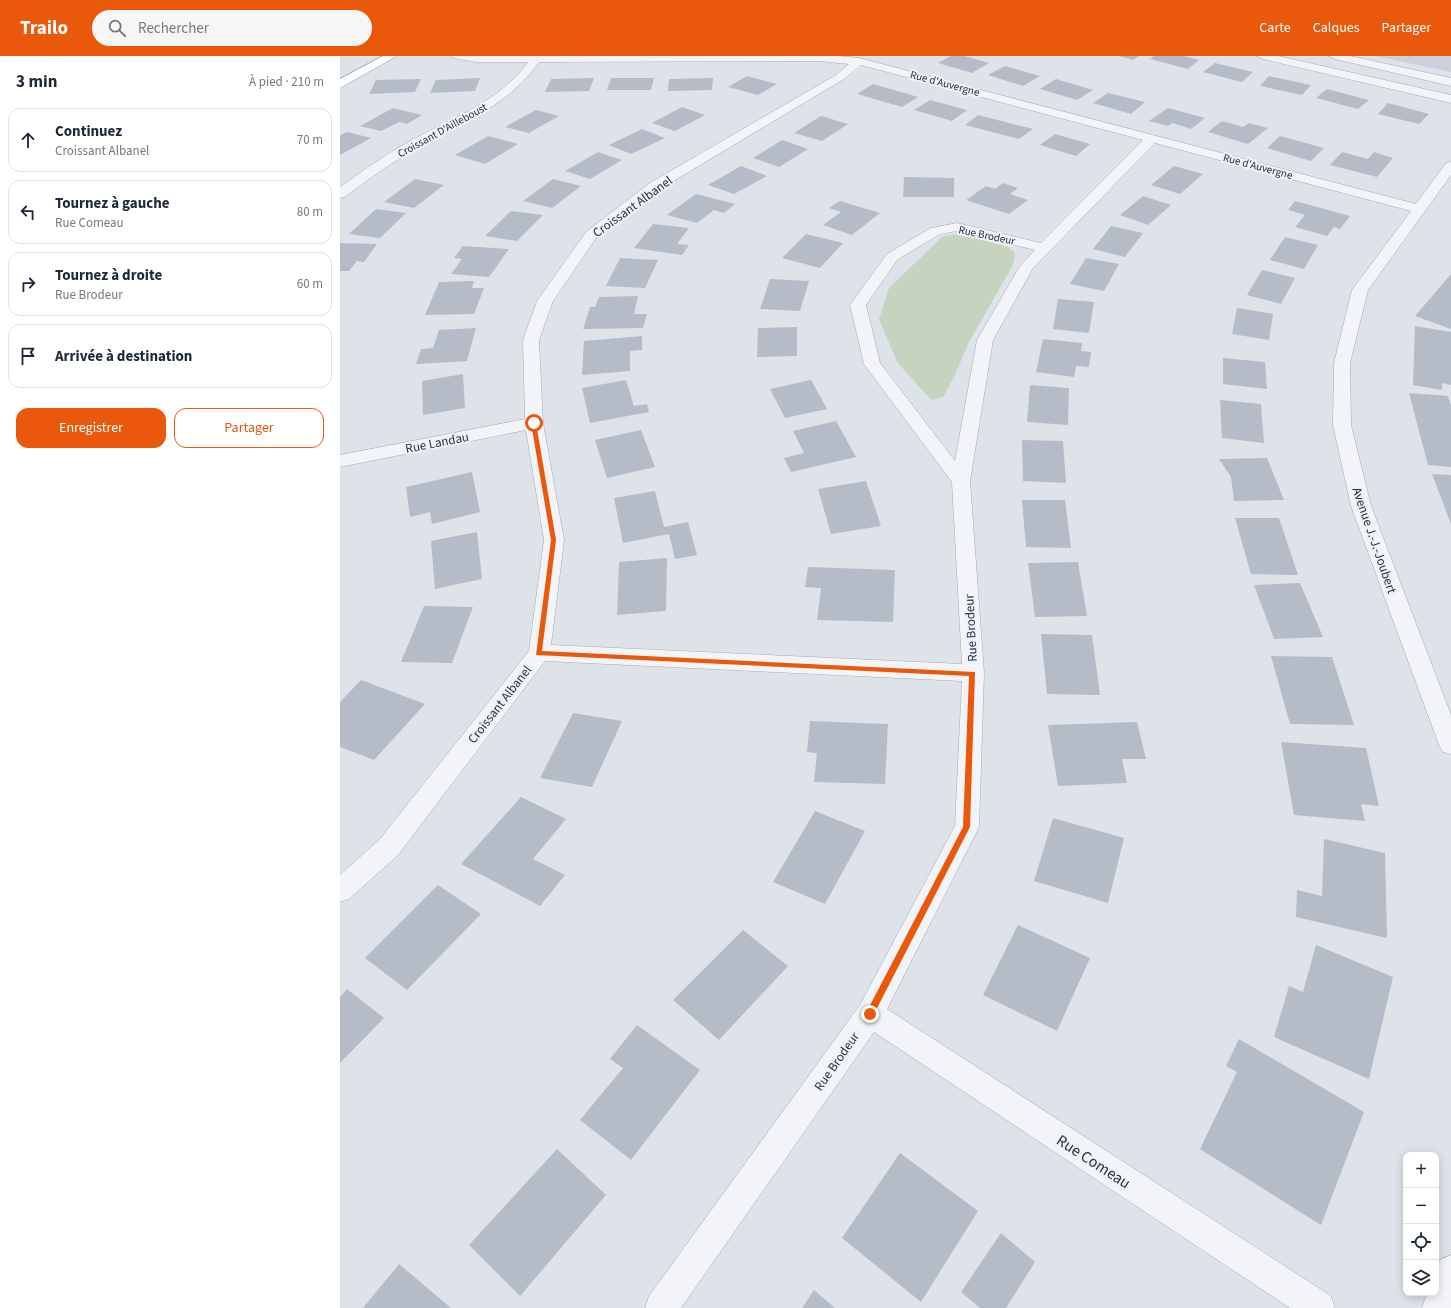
<!DOCTYPE html>
<html lang="fr">
<head>
<meta charset="utf-8">
<style>
  :root { --surface:#fff; --page:#f6f6f7; --text:#1f2937; --muted:#747a83; --line:#e0e1e3; --accent:#ea580c }
  body { margin:0; font-family:"Source Sans 3",sans-serif; background:var(--page); color:var(--text) }
  .controls { position:absolute; right:12px; bottom:12px; display:grid; overflow:hidden; border-radius:8px; box-shadow:0 2px 10px #0003 }
  .controls button { width:36px; height:36px; display:grid; place-items:center; padding:0; border:0; border-bottom:1px solid var(--line); background:var(--surface); color:var(--text); font:20px sans-serif }
  .stop { position:absolute; width:12px; height:12px; margin:-9px; border:3px solid #ea580c; border-radius:50%; background:#fff }
  .stop.end { background:#ea580c; border-color:#fff; box-shadow:0 1px 4px #0008 }
  .list { margin:0; padding:0; list-style:none }
  h2 { display:flex; justify-content:space-between; align-items:center; height:52px; margin:0; padding:0 16px; font-size:17px }
  h2 small { font-size:13px; font-weight:400; color:var(--muted) }
  .list li { display:grid; grid-template-columns:26px 1fr auto; gap:12px; align-items:center; box-sizing:border-box; height:64px; margin:0 8px 8px; padding:0 8px; border:1px solid var(--line); border-radius:12px }
  .list b { display:block; font-size:15px; white-space:nowrap }
  .list p { margin:0; font-size:13px; white-space:nowrap; color:var(--muted) }
  .list em { font-size:13px; font-style:normal; color:var(--muted) }
  .actions { display:flex; gap:8px; padding:12px 16px }
  .actions a { flex:1; padding:9px 0; border:1px solid var(--accent); border-radius:12px; text-align:center; font-size:14px; color:var(--accent) }
  .actions .main { background:var(--accent); color:#fff }
  .icon { flex:none; width:22px; height:22px; fill:none; stroke:currentColor; stroke-width:2; stroke-linecap:round; stroke-linejoin:round }
  .map { position:relative; flex:none; width:1111px; height:1252px; overflow:hidden }
  header { display:flex; align-items:center; gap:24px; box-sizing:border-box; height:56px; padding:0 20px; background:var(--accent); color:#fff }
  header strong { font-size:19px }
  nav { display:flex; gap:22px; margin-inline-start:auto; font-size:14px }
  .search { width:280px; height:36px; background:var(--page); display:flex; align-items:center; gap:10px; box-sizing:border-box; padding:0 14px; border-radius:22px; color:var(--muted); font-size:15px }
  main { display:flex }
  aside { flex:1; background:var(--surface) }
  .map>svg:first-child { display:block }
  .built { fill:#ccd2dc }
  .green { fill:#c5d4be }
  .building { fill:#b5bcc7 }
  .lines { fill:none; stroke-linecap:round; stroke-linejoin:round }
  .minor-casing { stroke:#a3aab4; stroke-width:1 }
  .tertiary-casing { stroke:#a3aab4; stroke-width:1 }
  .motorway-casing { stroke:#8491a2; stroke-width:1 }
  .minor { fill:#f2f4f7; fill-rule:evenodd }
  .tertiary { fill:#f2f4f7; fill-rule:evenodd }
  .motorway { fill:#fff; fill-rule:evenodd }
  .route { fill:#ea580c }
  .labels { text-anchor:middle; stroke-width:4; stroke-linejoin:round; paint-order:stroke }
  .far-street-label { font-size:11px; fill:#263142; stroke:#eef2f7 }
  .street-label { font-size:13px; fill:#263142; stroke:#eef2f7 }
  .near-street-label { font-size:16px; fill:#263142; stroke:#eef2f7 }
</style>
</head>
<body>
<header>
<strong>Trailo</strong>
<div class="search"><svg class="icon" aria-label="search" viewBox="0 0 24 24"><circle cx="10" cy="10" r="6"/><path d="M15 15l6 6"/></svg>Rechercher</div>
<nav><a>Carte</a><a>Calques</a><a>Partager</a></nav>
</header>
<main>
<aside>
<h2>3 min<small>À pied · 210 m</small></h2>
<ul class="list">
<li><svg class="icon" aria-label="ahead" viewBox="0 0 24 24"><path d="M12 20V5M6 11l6-6 6 6"/></svg><div><b>Continuez</b><p>Croissant Albanel</p></div><em>70 m</em></li>
<li><svg class="icon" aria-label="left" viewBox="0 0 24 24"><path d="M17 20v-9H6M10 6l-5 5 5 5"/></svg><div><b>Tournez à gauche</b><p>Rue Comeau</p></div><em>80 m</em></li>
<li><svg class="icon" aria-label="right" viewBox="0 0 24 24"><path d="M7 20v-9h11M14 6l5 5-5 5"/></svg><div><b>Tournez à droite</b><p>Rue Brodeur</p></div><em>60 m</em></li>
<li><svg class="icon" aria-label="arrive" viewBox="0 0 24 24"><path d="M6 21V4h12l-3 4 3 4H6"/></svg><div><b>Arrivée à destination</b></div></li>
</ul>
<div class="actions"><a class="main">Enregistrer</a><a>Partager</a></div>
</aside>
<div class="map">
<svg width="1111" height="1252" viewBox="0 0 1111 1252">
  <rect width="100%" height="100%" fill="#dee3ea"/>
  <!-- built -->
  <path class="built" d="M1035,0H1111V16Z"/>
  <!-- green -->
  <path class="green" d="M621,178L668,191L675,197L673,209L629,286L614,321L603,341L591,344L557,306L539,263L549,232L603,180Z"/>
  <!-- building -->
  <path class="building" d="M611,0H624L649,7L632,17L598,7Z
    M779,0H799L793,4Z
    M814,0H844L859,4L848,13L810,3Z
    M875,7L913,16L902,26L863,16Z
    M665,10L700,20L683,30L648,19Z
    M407,20L437,28L418,39L388,31Z
    M929,20L971,29L962,39L920,30Z
    M140,22L135,35L90,37L96,24Z
    M254,22L249,35L205,36L211,23Z
    M271,22H314L311,34H267Z
    M373,22L372,34L328,35L329,23Z
    M81,23L75,36L29,38L36,24Z
    M716,23L753,34L737,44L700,33Z
    M533,28L578,41L562,51L517,38Z
    M987,33L1029,44L1018,53L976,42Z
    M768,37L805,46L791,58L753,47Z
    M590,44L627,54L612,65L574,54Z
    M1048,47L1089,58L1079,68L1038,58Z
    M342,51L365,59L335,75L312,67Z
    M53,52L82,59L67,68L59,66L41,75L20,70Z
    M828,52L865,62L851,73L833,67L828,70L809,65Z
    M196,54L219,60L189,77L165,71Z
    M638,59L693,73L679,83L625,69Z
    M481,60L508,68L482,85L454,77Z
    M882,65L903,71L909,67L928,72L908,88L868,76Z
    M302,73L325,82L291,98L269,89Z
    M7,76L31,82L0,99V79Z
    M715,78L750,88L736,100L700,89Z
    M148,80L178,88L145,108L115,99Z
    M940,80L984,92L971,105L927,92Z
    M442,84L468,93L439,111L413,102Z
    M258,96L282,104L250,123L225,115Z
    M1002,96L1028,103L1034,96L1053,102L1037,121L990,109Z
    M401,110L427,120L394,138L368,129Z
    M834,110L863,118L840,138L811,129Z
    M564,121L614,122V141H563Z
    M75,123L104,129L74,152L44,146Z
    M213,123L241,130L212,152L183,145Z
    M663,127L678,132L670,138L688,144L669,158L626,144L646,130L655,133Z
    M356,138L395,148L384,157L374,154L357,167L327,159Z
    M803,140L831,149L808,169L780,159Z
    M500,145L540,157L512,179L483,169L501,156L489,152Z
    M955,145L1010,160L1000,173L994,171L987,180L955,171L965,159L948,154Z
    M36,153L66,157L40,182L9,178Z
    M171,155L203,159L177,185L145,180Z
    M313,168L349,172L337,188L349,189L342,199L294,192Z
    M771,170L803,177L785,201L753,193Z
    M466,178L503,187L480,212L442,202Z
    M945,181L978,189L964,213L930,204Z
    M0,187L37,188L24,206L17,205L9,215H0Z
    M123,190L169,193L149,221L111,218L122,203L114,202Z
    M280,202L318,204L305,232L266,230Z
    M746,202L779,208L764,235L730,228Z
    M922,214L955,222L941,248L907,239Z
    M1111,218V273L1075,260Z
    M430,223L469,225L460,255L420,253Z
    M134,225L132,232H144L134,258L85,259L99,226Z
    M298,240L294,258H307L303,272L243,273L250,251H255L259,241Z
    M718,243L754,246L749,277L713,273Z
    M897,252L933,258L929,284L892,278Z
    M1075,270L1111,276V329L1102,327V334L1073,329Z
    M457,271V300L417,301L418,272Z
    M136,272L127,305L76,308L81,293L93,292L99,274Z
    M302,280V294L290,295V315L242,319L244,285Z
    M703,283L742,287L741,295L751,296L749,311L736,310L734,321L696,316Z
    M883,302L925,306L927,333L883,328Z
    M123,318L125,352L83,359L82,325Z
    M286,324L294,350L307,348L309,356L250,367L242,332Z
    M471,324L487,353L445,362L430,333Z
    M690,329L729,332L728,369L687,366Z
    M1069,337L1108,340L1111,349V411L1088,409Z
    M880,344L921,348L924,387L882,382Z
    M496,365L516,401L451,416L444,402L464,397L453,375Z
    M301,374L315,411L267,422L255,384Z
    M682,384L723,385L726,427L683,425Z
    M927,402L944,444L894,445L891,421L879,403Z
    M132,416L140,456L92,468L90,456L70,461L66,431Z
    M1092,418L1111,419V468Z
    M526,425L541,470L491,478L478,433Z
    M315,435L324,471L348,466L357,499L335,503L329,478L283,487L274,442Z
    M682,444H725L731,492L686,491Z
    M895,462H939L958,519L911,518Z
    M137,476L142,523L95,533L91,485Z
    M327,502L326,555L277,559L279,506Z
    M738,506L747,560L695,561L688,507Z
    M468,511L555,514L553,566L477,564L481,532L465,531Z
    M960,527L983,581L934,583L914,529Z
    M84,550L133,551L112,607L61,606Z
    M701,578L752,579L760,639L707,638Z
    M931,600L992,601L1014,669L950,668Z
    M21,624L85,648L34,704L0,691V646Z
    M233,657L282,665L252,731L200,722Z
    M470,665L548,668L545,728L474,726L477,697L467,696Z
    M797,666L806,703H782L787,727L718,730L708,669Z
    M941,686L1026,692L1039,750L1021,748L1025,765L954,759Z
    M181,741L226,763L193,803L225,819L200,850L121,808Z
    M475,755L525,775L485,848L433,826Z
    M713,762L784,782L768,847L694,825Z
    M984,783L1045,797L1047,882L956,861L957,834L982,840Z
    M98,829L141,858L67,934L25,902Z
    M678,869L750,902L717,975L643,939Z
    M403,874L448,910L379,984L333,944Z
    M976,889L1053,921L1029,1023L934,981L949,930L963,936Z
    M7,933L44,962L0,1007V941Z
    M297,969L360,1014L291,1104L240,1064L283,1012L270,1003Z
    M899,983L1024,1056L981,1169L860,1093L897,1016L886,1010Z
    M217,1093L266,1139L180,1240L129,1189Z
    M560,1097L638,1155L581,1246L502,1182Z
    M661,1177L695,1206L666,1252H640L621,1236Z
    M59,1208L111,1252H23Z
    M474,1234L495,1252H462Z"/>
  <g class="lines">
    <defs>
      <path id="minor" d="M111,0H498L519,2L1076,148L1106,107L1111,106V119L1028,234L1010,307L1011,369L1031,450L1111,659V698L1103,696L1099,689L1011,450L993,369L994,307L1012,234L1071,155L815,87L693,212L653,284L630,425L644,617L639,771L547,953L991,1240L995,1252H950L534,976L341,1252H305L309,1240L520,949L615,770L622,625L205,605L58,799L9,843L0,846V819L40,783L189,595L204,484L186,374L0,411V399L185,363L183,284L197,245L246,176L310,127L496,19L509,8L479,5L199,6C168,50 126,64 81,90C54,105 29,122 5,141L0,142V131C24,114 48,97 74,83C115,61 160,45 188,6H136L113,2ZM521,9L803,84L701,187L617,167L591,172L547,198L510,249L524,308L612,426L622,608L211,589L224,484L203,367L199,284L213,245L256,182L320,133L504,23ZM617,175L695,194L680,210L637,284L615,405L540,307L526,249L557,204L600,178Z
        M1111,1199V1252H1082L1087,1237H1096V1213L1100,1204Z"/>
      <path id="tertiary" d="M917,0H938L1111,39V47L923,3Z
        M989,0H1010L1111,22V30L995,3Z"/>
      <path id="motorway" d="M43,0H57L0,32V23Z"/>
    </defs>
    <!-- minor casing -->
    <use href="#minor" class="minor-casing"/>
    <!-- tertiary casing -->
    <use href="#tertiary" class="tertiary-casing"/>
    <!-- motorway casing -->
    <use href="#motorway" class="motorway-casing"/>
    <!-- minor -->
    <use href="#minor" class="minor"/>
    <!-- tertiary -->
    <use href="#tertiary" class="tertiary"/>
    <!-- motorway -->
    <use href="#motorway" class="motorway"/>
  </g>
  <!-- route -->
  <path class="route" d="M194,366L196,367L216,484L202,595L635,616L630,771L533,960H527V955L623,771L629,620L196,599L211,484L191,367Z"/>
  <g class="labels">
    <!-- far-street labels -->
    <g class="far-street-label">
      <text transform="translate(605 27) rotate(15)" y="4">Rue d'Auvergne</text>
      <text transform="translate(102 74) rotate(-29)" y="4">Croissant D'Ailleboust</text>
      <text transform="translate(918 110) rotate(15)" y="4">Rue d'Auvergne</text>
      <text transform="translate(647 179) rotate(12)" y="4">Rue Brodeur</text>
    </g>
    <!-- street labels -->
    <g class="street-label">
      <text transform="translate(292 150) rotate(-36)" y="5">Croissant Albanel</text>
      <text transform="translate(97 386) rotate(-11)" y="5">Rue Landau</text>
      <text transform="translate(1035 484) rotate(71)" y="5">Avenue J.-J.-Joubert</text>
      <text transform="translate(630 572) rotate(-93)" y="5">Rue Brodeur</text>
      <text transform="translate(159 648) rotate(-52)" y="5">Croissant Albanel</text>
      <text transform="translate(496 1005) rotate(-55)" y="5">Rue Brodeur</text>
    </g>
    <!-- near-street labels -->
    <g class="near-street-label">
      <text transform="translate(754 1105) rotate(33)" y="6">Rue Comeau</text>
    </g>
  </g>
</svg>
<div class="controls">
<button>+</button>
<button>−</button>
<button><svg class="icon" aria-label="locate" viewBox="0 0 24 24"><circle cx="12" cy="12" r="6"/><path d="M12 2v4M12 18v4M2 12h4M18 12h4"/></svg></button>
<button><svg class="icon" aria-label="layers" viewBox="0 0 24 24"><path d="M12 4l9 5-9 5-9-5zM3 14l9 5 9-5"/></svg></button>
</div>
<div class="stop" style="left:194px;top:367px"></div>
<div class="stop end" style="left:530px;top:958px"></div>
</div>
</main>
</body>
</html>
